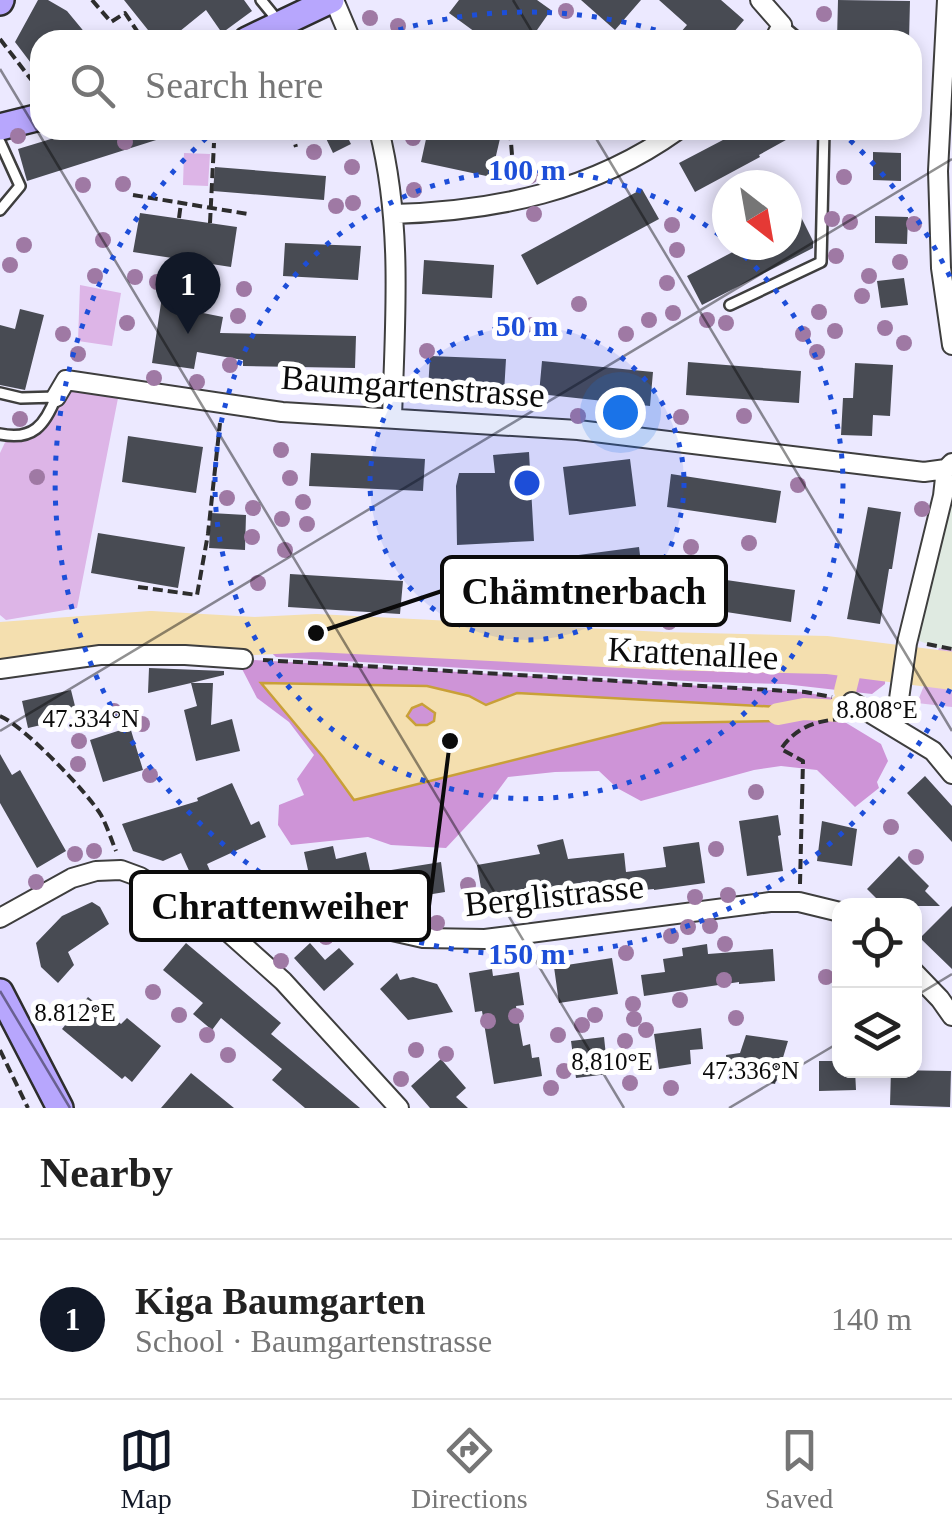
<!DOCTYPE html>
<html lang="en">
<head>
<meta charset="utf-8">
<style>
  :root { --surface:#fff; --page:#f2f2f2; --text:#222; --muted:#767676; --line:#e0e0e0; --accent:#111827 }
  body { margin:0; font-family:Georgia,serif; background:var(--page); color:var(--text) }
  .controls { position:absolute; right:30px; bottom:30px; display:grid; overflow:hidden; border-radius:20px; box-shadow:0 5px 15px #0003 }
  .controls button { width:90px; height:90px; display:grid; place-items:center; padding:0; border:0; border-bottom:2px solid var(--line); background:var(--surface); color:var(--text); font:50px sans-serif }
  .compass { position:absolute; left:712px; top:170px; width:90px; height:90px; border-radius:50%; background:var(--surface); box-shadow:0 5px 15px #0003; rotate:149deg }
  .you { position:absolute; left:620px; top:412px; width:35px; height:35px; margin:-25px; border:8px solid #fff; border-radius:50%; background:#1a73e8; box-shadow:0 0 0 15px #1a73e833 }
  .badge { display:grid; place-items:center; width:65px; height:65px; border-radius:50%; background:var(--accent); color:#fff; font-size:32px; font-weight:700 }
  .pin { position:absolute; translate:-50% -82px; filter:drop-shadow(0 2px 5px #0008) }
  .pin::after { content:''; position:absolute; top:52px; width:35px; height:30px; background:inherit; clip-path:polygon(0 0,100% 0,50% 100%) }
  .list { margin:0; padding:0; list-style:none }
  h2 { display:flex; justify-content:space-between; align-items:center; height:130px; margin:0; padding:0 40px; font-size:42px }
  h2 small { font-size:32px; font-weight:400; color:var(--muted) }
  .list li { display:grid; grid-template-columns:65px 1fr auto; gap:30px; align-items:center; box-sizing:border-box; height:160px; padding:0 40px; border-top:2px solid var(--line) }
  .list b { display:block; font-size:38px; white-space:nowrap }
  .list p { margin:0; font-size:32px; white-space:nowrap; color:var(--muted) }
  .list em { font-size:32px; font-style:normal; color:var(--muted) }
  .icon { flex:none; width:55px; height:55px; fill:none; stroke:currentColor; stroke-width:2; stroke-linecap:round; stroke-linejoin:round }
  .map { position:relative; flex:none; width:952px; height:1108px; overflow:hidden }
  .search { position:absolute; background:var(--surface); box-shadow:0 5px 15px #0003; left:30px; right:30px; top:30px; height:110px; display:flex; align-items:center; gap:25px; box-sizing:border-box; padding:0 35px; border-radius:30px; color:var(--muted); font-size:38px }
  .sheet { height:290px; background:var(--surface) }
  nav { display:flex; justify-content:space-around; align-items:center; box-sizing:border-box; height:140px; border-top:2px solid var(--line); background:var(--surface); font-size:28px; color:var(--muted) }
  nav a { display:grid; justify-items:center; gap:5px }
  nav .on { color:var(--accent) }
  .map>svg:first-child { display:block }
  .industrial { fill:#dfeae1 }
  .green { fill:#ddb5e7 }
  .forest { fill:#ce94d7 }
  .water { fill:#f4dfaf; stroke:#c9a038; stroke-width:2.5; fill-rule:evenodd }
  .lines { fill:none; stroke-linecap:round; stroke-linejoin:round }
  .canal { stroke:#f4dfaf; stroke-width:22 }
  .river { stroke:#f4dfaf; stroke-width:38 }
  .building { fill:#484b53 }
  .lane-casing { stroke:#3e3e3e; stroke-width:14 }
  .street-casing { stroke:#3e3e3e; stroke-width:22 }
  .secondary-casing { stroke:#2d2d2d; stroke-width:30 }
  .path { stroke:#2d2d2d; stroke-width:4; stroke-dasharray:10 5; stroke-linecap:butt }
  .lane { stroke:#fff; stroke-width:9 }
  .street { stroke:#fff; stroke-width:18 }
  .secondary { stroke:#b7a6fd; stroke-width:25 }
  .tree { fill:#9f79a4 }
  .ticks { fill:none; stroke:#0b0b0b; stroke-width:2.5; stroke-opacity:0.45 }
  .ring { fill:none; stroke:#1d4ed8; stroke-width:5; stroke-dasharray:5 10 }
  .labels { text-anchor:middle; stroke-width:10; stroke-linejoin:round; paint-order:stroke }
  .street-label { font-size:35px; fill:#0b0b0b; stroke:#fff }
  .ticks-label { font-size:25px; text-anchor:middle; fill:#0b0b0b; stroke:#fff; stroke-width:10; stroke-linejoin:round; paint-order:stroke }
  .centre { fill:#1d4ed8; stroke:#fff; stroke-width:5 }
  .ring-label { font-size:30px; text-anchor:middle; font-weight:bold; fill:#1d4ed8; stroke:#fff; stroke-width:10; stroke-linejoin:round; paint-order:stroke }
  .leader { fill:none; stroke:#0b0b0b; stroke-width:4 }
  .callout-dot { fill:#0b0b0b; stroke:#fff; stroke-width:4 }
  .callout { fill:#fff; stroke:#0b0b0b; stroke-width:4 }
  .callout-label { font-size:38px; text-anchor:middle; font-weight:bold; fill:#0b0b0b }
</style>
</head>
<body>
<div class="map">
<svg width="952" height="1108" viewBox="0 0 952 1108">
  <rect width="100%" height="100%" fill="#ece9ff"/>
  <!-- industrial -->
  <path class="industrial" d="M952,463V649L939,648L908,637Z"/>
  <!-- green -->
  <path class="green" d="M184,153L210,154L208,186L183,185Z
    M80,285L121,293L112,346L78,341Z
    M66,380L120,388L77,608L6,620L0,615V453L8,436L29,434Z
    M939,648L952,649V707L917,703Z"/>
  <!-- forest -->
  <path class="forest" d="M316,633L662,651L827,655L886,663L885,684L872,694L784,684L703,682L276,657L254,636Z
    M253,660L805,692L852,702L843,721L881,744L888,761L877,782L879,788L855,807L817,770L781,766L754,770L641,801L617,788L599,771L555,772L508,777L491,800L446,848L391,845L368,837L291,845L278,825L279,805L304,795L297,779L314,755L289,722L257,698L241,667Z"/>
  <!-- water -->
  <path class="water" d="M261,683L427,686L469,696L486,705L517,693L779,707L777,721L662,723L354,800L323,757ZM422,704L435,713L434,721L427,725H416L407,716L412,708Z"/>
  <g class="lines">
    <!-- canal -->
    <path class="canal" d="M845,691L853,659
      M778,714L804,709L839,711L841,705"/>
    <!-- river -->
    <path class="river" d="M0,641L151,630L254,636L316,633L662,651L827,655L952,671"/>
  </g>
  <!-- building -->
  <path class="building" d="M38,0H48L67,11L91,40H40V75L15,42Z
    M124,0H244L252,11L222,33L206,10L169,40H156Z
    M459,0H537L551,10L530,40H486L449,13Z
    M581,0H641L615,30Z
    M659,0H721L744,20L727,40H674L687,25Z
    M838,0L910,1L909,40H837Z
    M62,130H174L175,134L27,181L18,149L64,135Z
    M322,130H344L351,144L333,153Z
    M428,130H502L491,177L421,162Z
    M742,130H804L759,155L760,157L695,192L679,163Z
    M873,152L901,153V181L873,180Z
    M215,167L326,176L324,200L213,191Z
    M642,189L659,219L537,285L521,255Z
    M140,213L237,227L231,267L133,252Z
    M875,216L908,217L907,244L875,243Z
    M801,217L813,241V248L702,305L687,276L746,245H787V224Z
    M285,243L361,246L358,280L283,276Z
    M424,260L494,265L492,298L422,294Z
    M904,278L908,305L881,308L877,281Z
    M163,290L206,297L203,313L223,317L220,333L356,336L355,368L243,366V360L197,352L194,369L152,363Z
    M20,309L44,315L25,390L0,385V325L15,329Z
    M430,356L506,359L504,393L428,390Z
    M542,361L653,372L650,406L539,394Z
    M688,362L801,371L799,403L686,395Z
    M855,363L893,365L890,416L873,415L872,436L841,435L843,398H853Z
    M128,436L203,447L196,493L122,482Z
    M529,452L534,541L457,545L456,486L459,473H495L493,455Z
    M311,453L425,459L423,491L309,486Z
    M630,459L636,506L569,515L563,467Z
    M671,474L781,491L776,523L667,507Z
    M868,507L901,512L892,569H889L880,624L847,619Z
    M211,513L246,515L245,550L209,548Z
    M98,533L185,547L178,588L91,573Z
    M639,547L645,595L577,604L571,556Z
    M290,574L403,581L400,614L288,607Z
    M685,574L795,590L791,622L680,605Z
    M149,668L224,671V675L191,683H213L211,725L232,719L240,751L196,761L184,710L197,706L191,683L148,693Z
    M71,690L76,710L58,715L59,721L28,728L22,701Z
    M130,727L143,770L103,782L90,740Z
    M0,754L12,775L20,770L66,851L37,868L0,803Z
    M925,776L952,806V842L907,793Z
    M232,783L251,825L259,821L266,837L207,864L226,907L195,884L181,853L163,861L133,851L122,824L198,801L197,798Z
    M778,815L781,835L778,836L783,871L747,876L739,821Z
    M822,821L857,829L852,866L817,861Z
    M563,839L568,859L624,853L626,872L666,867L663,847L699,842L705,883L654,890V889L599,894V890L590,891L589,881L533,893L534,896L484,905L477,865L540,854L537,845Z
    M333,846L336,859L366,852L372,879L332,888L328,874L310,879L304,852Z
    M899,856L929,886L925,891L940,906H884L867,889Z
    M441,862L445,892L408,898L407,893L389,896L385,871Z
    M92,902L100,907L109,924L68,952L74,965L58,983L41,967L36,943L62,916Z
    M952,906V969L920,938Z
    M186,943L281,1023L271,1034L360,1108H305L272,1080L282,1069L221,1018L212,1030L193,1014L203,1003L163,970Z
    M310,943L325,960L339,948L354,964L324,991L294,958Z
    M707,944L708,954L773,949L775,981L739,984V982L644,996L641,975L665,972L663,959L683,956L682,948Z
    M612,958L618,994L559,1003L554,967Z
    M492,969L493,976L519,972L524,1005L516,1006L523,1046L530,1044L532,1058L539,1057L542,1076L494,1084L482,1011L475,1012L469,973Z
    M397,973L400,980L413,977L437,984L453,1012L408,1020L380,989Z
    M88,997L121,1024L127,1018L161,1046L132,1082L125,1076L122,1079L62,1029Z
    M701,1028L703,1049L690,1050L691,1064L659,1069L654,1034Z
    M746,1035L788,1041L775,1084L728,1074L726,1055L740,1053Z
    M604,1037L608,1074L576,1078L571,1041Z
    M441,1059L466,1088L456,1097L468,1108H430L411,1086Z
    M819,1061H840V1070H855L856,1090L819,1091Z
    M891,1070L951,1071L950,1107L890,1105Z
    M191,1073L234,1108H161Z"/>
  <g class="lines">
    <defs>
      <path id="lane" d="M261,0L279,22
        M782,25L800,40
        M0,142L20,186L0,210
        M730,305L821,262L824,130
        M0,393L21,398L56,397C45,425 33,441 0,434"/>
      <path id="street" d="M334,0L351,40
        M760,0L782,25L774,40
        M947,0L938,171L941,268L952,345
        M379,130C403,225 395,321 392,418
        M394,214C496,211 593,191 678,130
        M56,397L66,380L282,412L578,430L924,472L946,469L952,463
        M0,669L100,655H185L243,659
        M852,702L933,751L952,774
        M895,727L907,643L943,496L946,469
        M0,918L72,878L96,871L121,870L140,877L226,930L283,981L399,1108
        M226,930L242,913L273,904L423,938L485,939L770,902H799L840,912
        M914,972L940,999L952,1016"/>
      <path id="secondary" d="M0,2L1,0
        M247,40L331,0
        M0,127L40,117
        M0,992L60,1108"/>
    </defs>
    <!-- lane casing -->
    <use href="#lane" class="lane-casing"/>
    <!-- street casing -->
    <use href="#street" class="street-casing"/>
    <!-- secondary casing -->
    <use href="#secondary" class="secondary-casing"/>
    <!-- path -->
    <path class="path" d="M92,0L111,22L125,13L143,40
      M0,39L40,91
      M291,130L296,147
      M510,130L514,180
      M133,195L248,214
      M179,218L181,203
      M210,223L214,143
      M138,587L197,595L208,534L220,423
      M927,644L952,649
      M263,660L805,692L832,697
      M0,716C23,725 88,793 101,815C107,826 111,839 116,851
      M800,884L803,761L781,749C796,727 817,720 843,719
      M0,1050L28,1108"/>
    <!-- lane -->
    <use href="#lane" class="lane"/>
    <!-- street -->
    <use href="#street" class="street"/>
    <!-- secondary -->
    <use href="#secondary" class="secondary"/>
  </g>
  <!-- trees -->
  <g class="tree">
    <circle cx="566" cy="11" r="8"/>
    <circle cx="824" cy="14" r="8"/>
    <circle cx="370" cy="18" r="8"/>
    <circle cx="398" cy="26" r="8"/>
    <circle cx="18" cy="136" r="8"/>
    <circle cx="413" cy="138" r="8"/>
    <circle cx="125" cy="142" r="8"/>
    <circle cx="314" cy="152" r="8"/>
    <circle cx="352" cy="167" r="8"/>
    <circle cx="530" cy="176" r="8"/>
    <circle cx="844" cy="177" r="8"/>
    <circle cx="123" cy="184" r="8"/>
    <circle cx="83" cy="185" r="8"/>
    <circle cx="414" cy="190" r="8"/>
    <circle cx="353" cy="203" r="8"/>
    <circle cx="336" cy="206" r="8"/>
    <circle cx="534" cy="214" r="8"/>
    <circle cx="832" cy="219" r="8"/>
    <circle cx="850" cy="222" r="8"/>
    <circle cx="914" cy="224" r="8"/>
    <circle cx="672" cy="225" r="8"/>
    <circle cx="103" cy="240" r="8"/>
    <circle cx="24" cy="245" r="8"/>
    <circle cx="677" cy="250" r="8"/>
    <circle cx="836" cy="256" r="8"/>
    <circle cx="900" cy="262" r="8"/>
    <circle cx="10" cy="265" r="8"/>
    <circle cx="95" cy="276" r="8"/>
    <circle cx="869" cy="276" r="8"/>
    <circle cx="135" cy="277" r="8"/>
    <circle cx="157" cy="282" r="8"/>
    <circle cx="667" cy="283" r="8"/>
    <circle cx="244" cy="289" r="8"/>
    <circle cx="862" cy="296" r="8"/>
    <circle cx="579" cy="304" r="8"/>
    <circle cx="819" cy="312" r="8"/>
    <circle cx="673" cy="313" r="8"/>
    <circle cx="238" cy="316" r="8"/>
    <circle cx="649" cy="320" r="8"/>
    <circle cx="707" cy="320" r="8"/>
    <circle cx="127" cy="323" r="8"/>
    <circle cx="726" cy="323" r="8"/>
    <circle cx="532" cy="325" r="8"/>
    <circle cx="885" cy="328" r="8"/>
    <circle cx="835" cy="331" r="8"/>
    <circle cx="63" cy="334" r="8"/>
    <circle cx="626" cy="334" r="8"/>
    <circle cx="803" cy="334" r="8"/>
    <circle cx="904" cy="343" r="8"/>
    <circle cx="427" cy="351" r="8"/>
    <circle cx="817" cy="352" r="8"/>
    <circle cx="78" cy="354" r="8"/>
    <circle cx="230" cy="365" r="8"/>
    <circle cx="154" cy="378" r="8"/>
    <circle cx="197" cy="382" r="8"/>
    <circle cx="578" cy="416" r="8"/>
    <circle cx="744" cy="416" r="8"/>
    <circle cx="681" cy="417" r="8"/>
    <circle cx="20" cy="419" r="8"/>
    <circle cx="281" cy="450" r="8"/>
    <circle cx="37" cy="477" r="8"/>
    <circle cx="290" cy="478" r="8"/>
    <circle cx="798" cy="485" r="8"/>
    <circle cx="227" cy="498" r="8"/>
    <circle cx="303" cy="502" r="8"/>
    <circle cx="253" cy="508" r="8"/>
    <circle cx="922" cy="509" r="8"/>
    <circle cx="282" cy="519" r="8"/>
    <circle cx="307" cy="524" r="8"/>
    <circle cx="252" cy="537" r="8"/>
    <circle cx="749" cy="543" r="8"/>
    <circle cx="691" cy="547" r="8"/>
    <circle cx="285" cy="550" r="8"/>
    <circle cx="258" cy="583" r="8"/>
    <circle cx="669" cy="622" r="8"/>
    <circle cx="114" cy="711" r="8"/>
    <circle cx="142" cy="724" r="8"/>
    <circle cx="79" cy="741" r="8"/>
    <circle cx="78" cy="764" r="8"/>
    <circle cx="150" cy="775" r="8"/>
    <circle cx="756" cy="792" r="8"/>
    <circle cx="891" cy="827" r="8"/>
    <circle cx="716" cy="849" r="8"/>
    <circle cx="94" cy="851" r="8"/>
    <circle cx="75" cy="854" r="8"/>
    <circle cx="916" cy="857" r="8"/>
    <circle cx="36" cy="882" r="8"/>
    <circle cx="468" cy="885" r="8"/>
    <circle cx="728" cy="895" r="8"/>
    <circle cx="695" cy="897" r="8"/>
    <circle cx="437" cy="923" r="8"/>
    <circle cx="710" cy="926" r="8"/>
    <circle cx="688" cy="927" r="8"/>
    <circle cx="671" cy="936" r="8"/>
    <circle cx="326" cy="937" r="8"/>
    <circle cx="725" cy="944" r="8"/>
    <circle cx="626" cy="953" r="8"/>
    <circle cx="281" cy="961" r="8"/>
    <circle cx="826" cy="977" r="8"/>
    <circle cx="724" cy="980" r="8"/>
    <circle cx="153" cy="992" r="8"/>
    <circle cx="680" cy="1000" r="8"/>
    <circle cx="633" cy="1004" r="8"/>
    <circle cx="179" cy="1015" r="8"/>
    <circle cx="595" cy="1015" r="8"/>
    <circle cx="516" cy="1016" r="8"/>
    <circle cx="736" cy="1018" r="8"/>
    <circle cx="634" cy="1019" r="8"/>
    <circle cx="488" cy="1021" r="8"/>
    <circle cx="582" cy="1025" r="8"/>
    <circle cx="646" cy="1030" r="8"/>
    <circle cx="207" cy="1035" r="8"/>
    <circle cx="558" cy="1035" r="8"/>
    <circle cx="625" cy="1041" r="8"/>
    <circle cx="416" cy="1050" r="8"/>
    <circle cx="446" cy="1054" r="8"/>
    <circle cx="228" cy="1055" r="8"/>
    <circle cx="645" cy="1057" r="8"/>
    <circle cx="564" cy="1071" r="8"/>
    <circle cx="401" cy="1079" r="8"/>
    <circle cx="630" cy="1083" r="8"/>
    <circle cx="551" cy="1088" r="8"/>
    <circle cx="671" cy="1088" r="8"/>
  </g>
  <!-- ticks -->
  <path class="ticks" d="M513,0L537,40M0,69L624,1108M591,130L952,731M0,731L952,159M0,991L70,1108M914,997L952,974M729,1108L840,1042"/>
  <!-- distance rings -->
  <circle cx="527" cy="483" r="157" fill="#1d4ed8" fill-opacity=".12"/>
  <g class="ring">
    <circle cx="527" cy="483" r="157"/>
    <path d="M733 246A314 314 0 1 1 727 241"/>
    <path d="M950 689A471 471 0 1 1 215 130M370 39A471 471 0 0 1 684 39M839 130A471 471 0 0 1 950 277"/>
  </g>
  <g class="labels">
    <!-- street labels -->
    <g class="street-label">
      <text transform="translate(413 386) rotate(4)" y="12">Baumgartenstrasse</text>
      <text transform="translate(693 653) rotate(3)" y="12">Krattenallee</text>
      <text transform="translate(554 895) rotate(-6)" y="12">Berglistrasse</text>
    </g>
  </g>
  <g class="ticks-label">
    <text x="877" y="718">8.808°E</text>
    <text x="91" y="727">47.334°N</text>
    <text x="75" y="1021">8.812°E</text>
    <text x="612" y="1070">8.810°E</text>
    <text x="751" y="1079">47.336°N</text>
  </g>
  <circle cx="527" cy="483" r="15" class="centre"/>
  <g class="ring-label">
    <text x="527" y="180">100 m</text>
    <text x="527" y="336">50 m</text>
    <text x="527" y="964">150 m</text>
  </g>
  <!-- callouts -->
  <path class="leader" d="M316 633L442 591M450 741L429 906"/>
  <g class="callout-dot">
    <circle cx="316" cy="633" r="10"/>
    <circle cx="450" cy="741" r="10"/>
  </g>
  <g class="callout">
    <rect x="442" y="557" width="284" height="68" rx="10"/>
    <rect x="131" y="872" width="298" height="68" rx="10"/>
  </g>
  <g class="callout-label">
    <text x="584" y="604">Chämtnerbach</text>
    <text x="280" y="919">Chrattenweiher</text>
  </g>
</svg>
<div class="controls">
<button><svg class="icon" aria-label="locate" viewBox="0 0 24 24"><circle cx="12" cy="12" r="6"/><path d="M12 2v4M12 18v4M2 12h4M18 12h4"/></svg></button>
<button><svg class="icon" aria-label="layers" viewBox="0 0 24 24"><path d="M12 4l9 5-9 5-9-5zM3 14l9 5 9-5"/></svg></button>
</div>
<svg class="compass" viewBox="-18 -18 36 36"><path d="M0-13l5 13h-10z" fill="#e53935"/><path d="M0 13l5-13h-10z" fill="#767676"/></svg>
<div class="you"></div>
<div class="pin badge" style="left:188px;top:334px">1</div>
<div class="search"><svg class="icon" aria-label="search" viewBox="0 0 24 24"><circle cx="10" cy="10" r="6"/><path d="M15 15l6 6"/></svg>Search here</div>
</div>
<section class="sheet">
<h2>Nearby<small></small></h2>
<ul class="list">
<li><span class="badge">1</span><div><b>Kiga Baumgarten</b><p>School · Baumgartenstrasse</p></div><em>140 m</em></li>
</ul>
</section>
<nav>
<a class="on"><svg class="icon" aria-label="map" viewBox="0 0 24 24"><path d="M3 6l6-2 6 2 6-2v14l-6 2-6-2-6 2zM9 4v14M15 6v14"/></svg>Map</a>
<a><svg class="icon" aria-label="directions" viewBox="0 0 24 24"><path d="M12 3l9 9-9 9-9-9zM9 14v-3h6M13 9l2 2-2 2"/></svg>Directions</a>
<a><svg class="icon" aria-label="saved" viewBox="0 0 24 24"><path d="M7 4h10v16l-5-4-5 4z"/></svg>Saved</a>
</nav>
</body>
</html>
